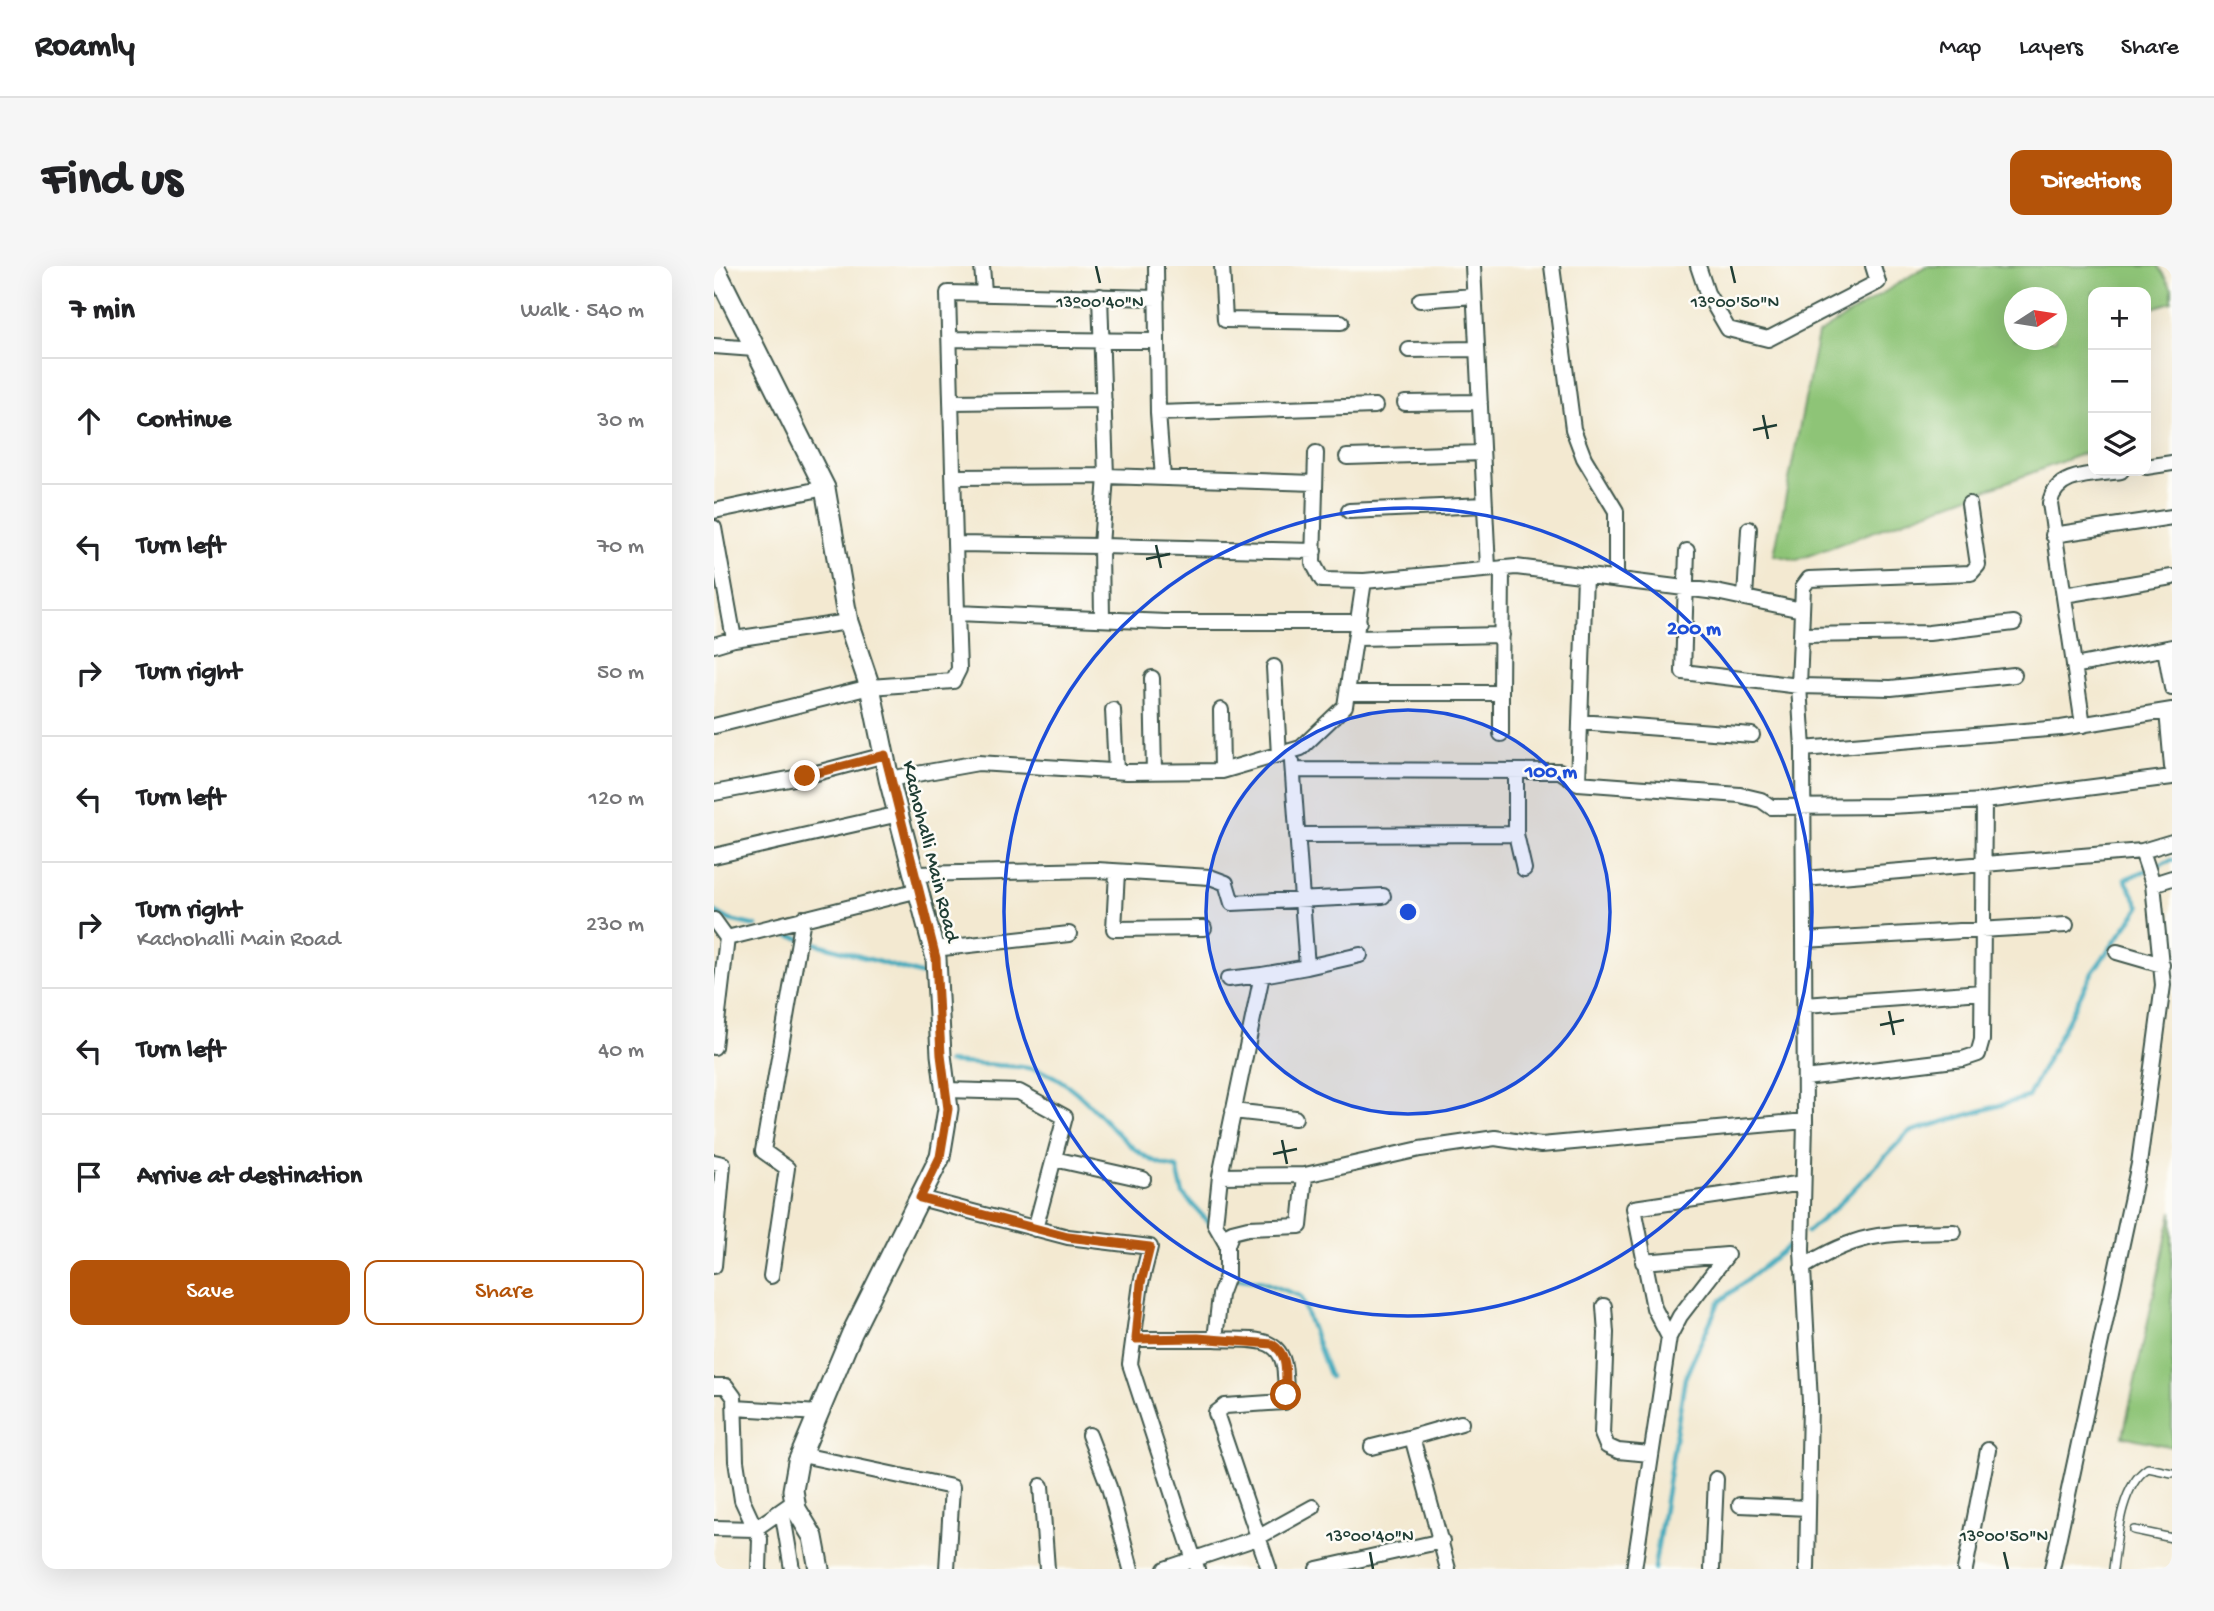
<!DOCTYPE html>
<html lang="en">
<head>
<meta charset="utf-8">
<style>
  :root { --surface:#fff; --page:#f6f6f6; --text:#202124; --muted:#757577; --line:#e0e0e0; --accent:#b45309 }
  body { margin:0; font-family:"Gochi Hand",sans-serif; background:var(--page); color:var(--text) }
  .controls { position:absolute; right:21px; top:21px; display:grid; overflow:hidden; border-radius:14px; box-shadow:0 7px 28px #0002 }
  .controls button { width:63px; height:63px; display:grid; place-items:center; padding:0; border:0; border-bottom:2px solid var(--line); background:var(--surface); color:var(--text); font:35px sans-serif }
  .compass { position:absolute; left:1290px; top:21px; width:63px; height:63px; border-radius:50%; background:var(--surface); box-shadow:0 7px 28px #0002; rotate:78deg }
  .stop { position:absolute; width:21px; height:21px; margin:-16px; border:5px solid #b45309; border-radius:50%; background:#fff }
  .stop.end { background:#b45309; border-color:#fff; box-shadow:0 2px 7px #0008 }
  .list { margin:0; padding:0; list-style:none }
  h2 { display:flex; justify-content:space-between; align-items:center; height:91px; margin:0; padding:0 28px; font-size:30px }
  h2 small { font-size:23px; font-weight:400; color:var(--muted) }
  .list li { display:grid; grid-template-columns:46px 1fr auto; gap:21px; align-items:center; box-sizing:border-box; height:126px; padding:0 28px; border-top:2px solid var(--line) }
  .list b { display:block; font-size:26px; white-space:nowrap }
  .list p { margin:0; font-size:23px; white-space:nowrap; color:var(--muted) }
  .list em { font-size:23px; font-style:normal; color:var(--muted) }
  .actions { display:flex; gap:14px; padding:21px 28px }
  .actions a { flex:1; padding:16px 0; border:2px solid var(--accent); border-radius:14px; text-align:center; font-size:24px; color:var(--accent) }
  .actions .main { background:var(--accent); color:#fff }
  .icon { flex:none; width:38px; height:38px; fill:none; stroke:currentColor; stroke-width:2; stroke-linecap:round; stroke-linejoin:round }
  .map { position:relative; flex:none; width:1458px; height:1303px; overflow:hidden; border-radius:14px }
  header { display:flex; align-items:center; gap:42px; box-sizing:border-box; height:98px; padding:0 35px; background:var(--surface); border-bottom:2px solid var(--line) }
  header strong { font-size:33px }
  nav { display:flex; gap:38px; margin-inline-start:auto; font-size:24px }
  .intro { display:flex; align-items:center; justify-content:space-between; box-sizing:border-box; height:168px; padding:0 42px }
  h1 { margin:0; font-size:49px }
  .button { padding:18px 32px; border-radius:14px; background:var(--accent); color:#fff; font-size:24px; font-weight:700 }
  main { display:flex; gap:42px; padding:0 42px }
  aside { flex:1; background:var(--surface); border-radius:14px; box-shadow:0 7px 28px #0002 }
  .map>svg:first-child { display:block }
  .green { fill:#8ec477; stroke:#568056; stroke-width:2; fill-rule:evenodd }
  .lines { fill:none; stroke-linecap:round; stroke-linejoin:round }
  .stream { stroke:#3ca9bc; stroke-width:4.5 }
  .service-casing { stroke:#3f574c; stroke-width:10 }
  .minor-casing { stroke:#3f574c; stroke-width:18 }
  .tertiary-casing { stroke:#3f574c; stroke-width:23 }
  .service { stroke:#fff; stroke-width:7 }
  .minor { stroke:#fff; stroke-width:14 }
  .tertiary { stroke:#fff; stroke-width:19 }
  .route { stroke:#b45309; stroke-width:9 }
  .ticks { fill:none; stroke:#1f3d34; stroke-width:2.5 }
  .ring { fill:none; stroke:#1d4ed8; stroke-width:3.5 }
  .labels { text-anchor:middle; stroke-width:5; stroke-linejoin:round; paint-order:stroke }
  .street-label { font-size:21px; fill:#1f3d34; stroke:#fdfcf7 }
  .ticks-label { font-size:18px; text-anchor:middle; fill:#1f3d34; stroke:#fdfcf7; stroke-width:5; stroke-linejoin:round; paint-order:stroke }
  .centre { fill:#1d4ed8; stroke:#fdfcf7; stroke-width:3.5 }
  .ring-label { font-size:21px; text-anchor:middle; font-weight:bold; fill:#1d4ed8; stroke:#fdfcf7; stroke-width:5; stroke-linejoin:round; paint-order:stroke }
</style>
</head>
<body>
<header>
<strong>Roamly</strong>
<nav><a>Map</a><a>Layers</a><a>Share</a></nav>
</header>
<div class="intro"><h1>Find us</h1><a class="button">Directions</a></div>
<main>
<aside>
<h2>7 min<small>Walk · 540 m</small></h2>
<ul class="list">
<li><svg class="icon" aria-label="ahead" viewBox="0 0 24 24"><path d="M12 20V5M6 11l6-6 6 6"/></svg><div><b>Continue</b></div><em>30 m</em></li>
<li><svg class="icon" aria-label="left" viewBox="0 0 24 24"><path d="M17 20v-9H6M10 6l-5 5 5 5"/></svg><div><b>Turn left</b></div><em>70 m</em></li>
<li><svg class="icon" aria-label="right" viewBox="0 0 24 24"><path d="M7 20v-9h11M14 6l5 5-5 5"/></svg><div><b>Turn right</b></div><em>50 m</em></li>
<li><svg class="icon" aria-label="left" viewBox="0 0 24 24"><path d="M17 20v-9H6M10 6l-5 5 5 5"/></svg><div><b>Turn left</b></div><em>120 m</em></li>
<li><svg class="icon" aria-label="right" viewBox="0 0 24 24"><path d="M7 20v-9h11M14 6l5 5-5 5"/></svg><div><b>Turn right</b><p>Kachohalli Main Road</p></div><em>230 m</em></li>
<li><svg class="icon" aria-label="left" viewBox="0 0 24 24"><path d="M17 20v-9H6M10 6l-5 5 5 5"/></svg><div><b>Turn left</b></div><em>40 m</em></li>
<li><svg class="icon" aria-label="arrive" viewBox="0 0 24 24"><path d="M6 21V4h12l-3 4 3 4H6"/></svg><div><b>Arrive at destination</b></div></li>
</ul>
<div class="actions"><a class="main">Save</a><a>Share</a></div>
</aside>
<div class="map">
<svg width="1458" height="1303" viewBox="0 0 1458 1303">
  <rect width="100%" height="100%" fill="#fdfcf7"/>
  <filter id="ink" filterUnits="userSpaceOnUse"><feTurbulence type="fractalNoise" baseFrequency=".0143" numOctaves="2"/><feDisplacementMap in="SourceGraphic" scale="14" xChannelSelector="R" yChannelSelector="G"/><feConvolveMatrix kernelMatrix="1 2 1 2 8 2 1 2 1" color-interpolation-filters="sRGB"/></filter>
  <filter id="wash" filterUnits="userSpaceOnUse"><feTurbulence type="fractalNoise" baseFrequency=".00686" numOctaves="4" result="noise"/><feDisplacementMap in="SourceGraphic" scale="28" xChannelSelector="R" yChannelSelector="G"/><feGaussianBlur stdDeviation="1.57" result="paint"/><feColorMatrix in="noise" values="0 0 0 0 0 0 0 0 0 0 0 0 0 0 0 0 0 1.4 0 .05"/><feComposite in="paint" operator="in"/></filter>
  <g filter="url(#wash)">
    <rect width="100%" height="100%" fill="#f3e9d1"/>
    <!-- green -->
    <path class="green" d="M1212,0H1444L1458,23V36L1432,44V26H1379V184L1083,294L1060,289L1104,68ZM1300,32H1342V74H1300Z
      M1458,945V1181L1409,1170Z"/>
    <g class="lines">
      <!-- stream -->
      <path class="stream" d="M0,645L16,654L42,660
        M60,665L216,711
        M234,796C259,799 309,798 330,806C382,826 408,896 463,902L469,928L497,959
        M1093,966L1121,942L1195,866L1314,831L1378,707L1426,641L1411,613L1458,594
        M519,1007L520,1012L549,1016L586,1030L616,1111
        M940,1303L971,1112L1005,1036L1084,973"/>
    </g>
  </g>
  <g filter="url(#ink)">
    <g class="lines">
      <defs>
        <path id="service" d="M1420,1264L1458,1272
          M1399,1303C1403,1273 1406,1220 1434,1202L1458,1207"/>
        <path id="minor" d="M268,0L270,26
          M442,0L444,147L661,140
          M508,0L511,54L627,56
          M759,0L774,302
          M838,0L859,163L870,192L902,245V313
          M984,0L993,27L1014,63L1054,73L1164,16L1159,0
          M386,30L392,210L387,280L600,285
          M443,32L234,27L243,347L452,356H645
          M706,34L760,30
          M237,73L442,75
          M0,80L40,83
          M695,84L763,83
          M238,136L390,134
          M691,137L766,136
          M444,147L449,212
          M602,187L599,297L608,314L650,315
          M633,191L768,187
          M1432,201L1458,197
          M240,211L392,210L601,217
          M0,245L111,222
          M635,245L771,239
          M0,262L20,373
          M1339,269L1458,251
          M242,278L387,280L388,353
          M973,285L969,406L1085,420L1177,422L1300,409
          M1350,329L1458,311
          M1031,332L1035,263
          M1088,369L1215,367L1300,357
          M643,372L788,369
          M0,379L20,373L134,356
          M1451,383L1458,422
          M1360,400L1458,381
          M560,401L565,489
          M438,412L440,506
          M633,427H787L788,302
          M787,427V468
          M399,444L402,505
          M507,444L508,505
          M1453,445L1458,501
          M866,456L1038,469
          M1369,459L1336,237C1341,206 1381,209 1407,205
          M0,460L156,421L239,415L245,403L243,347
          M1089,483L1347,462L1458,444
          M580,504L846,505L864,517L1026,529L1047,534L1057,541L1176,540L1270,535
          M175,513L264,497L413,506L508,505L587,482L631,440L650,315L802,301L1002,326L1088,344
          M864,517L871,309
          M0,527L91,510L171,489
          M802,568L810,603
          M583,569L802,568V505
          M1428,585L1439,618
          M0,590L185,548
          M403,606L400,663L490,662
          M202,608L383,604L496,611L512,617L518,637L669,630
          M1090,613L1428,585L1458,576
          M0,654L13,672
          M1090,674L1352,659
          M220,683L355,668
          M1403,686L1448,699
          M593,701L646,689
          M514,713L548,709
          M1091,739L1268,726
          M0,781L13,672L205,624
          M1091,812L1249,793L1264,788L1268,774L1270,535L1458,511
          M232,824L305,826L351,851L321,963
          M519,845L581,852
          M340,893L429,913
          M0,896L9,898L0,1000
          M506,910L591,909L706,883L781,872L827,879L1091,855
          M206,932L354,971L436,981L427,1017L416,1098L483,1303
          M513,979L501,958L506,910L548,709L593,701L578,496
          M929,996L1013,989L966,1050L955,1071
          M1088,1002C1145,965 1175,967 1240,966
          M57,1010L73,902L49,885L89,652
          M890,1040L892,1067L888,1168L893,1180L904,1185L936,1188
          M422,1073H501L506,1029L513,1010V979L518,966L534,962L586,960L591,909
          M501,1073C534,1075 570,1066 571,1109C572,1118 572,1127 570,1136L511,1140L502,1147L555,1303
          M0,1120H12L20,1131L22,1195L28,1234L46,1273L45,1303
          M21,1142L105,1147
          M375,1169L395,1221L417,1303
          M698,1171L747,1157
          M658,1181L698,1171L734,1303
          M88,1189L238,1221L233,1303
          M327,1220L333,1303
          M1026,1239L1094,1242
          M68,1244L78,1303
          M0,1262L41,1263L81,1235
          M451,1303L543,1272L599,1241
          M603,1303L728,1275
          M920,1303L955,1071L940,1042L920,942L1089,917
          M998,1303L1002,1213
          M1093,1303L1096,1136L1088,984L1091,855L1089,483L1085,420L1089,321L1095,313L1257,307L1264,299L1255,238
          M1251,1303L1274,1184
          M1338,1303L1425,898L1449,719L1439,618L1458,612"/>
        <path id="tertiary" d="M0,0L111,222L134,356L156,421L175,513L222,692L227,789L234,843L226,891L138,1067L84,1196L79,1224L82,1243L99,1271L105,1303"/>
      </defs>
      <!-- service casing -->
      <use href="#service" class="service-casing"/>
      <!-- minor casing -->
      <use href="#minor" class="minor-casing"/>
      <!-- tertiary casing -->
      <use href="#tertiary" class="tertiary-casing"/>
      <!-- service -->
      <use href="#service" class="service"/>
      <!-- minor -->
      <use href="#minor" class="minor"/>
      <!-- tertiary -->
      <use href="#tertiary" class="tertiary"/>
    </g>
  </g>
  <g class="lines" filter="url(#ink)">
    <!-- route -->
    <path class="route" d="M91,510L171,489L222,692L227,789L234,843L226,891L206,932L354,971L436,981L427,1017L422,1073L484,1072L558,1078C576,1089 571,1110 572,1129"/>
  </g>
  <!-- ticks -->
  <path class="ticks" d="M382,0L386,17M1017,0L1021,17M1049,149L1054,173M1039,164L1063,159M442,279L447,302M432,293L456,288M1175,745L1180,769M1166,759L1190,754M568,874L573,898M559,888L583,883M656,1286L659,1303M1290,1286L1294,1303"/>
  <!-- distance rings -->
  <circle cx="694" cy="646" r="202" fill="#1d4ed8" fill-opacity=".12"/>
  <g class="ring">
    <circle cx="694" cy="646" r="202"/>
    <circle cx="694" cy="646" r="404"/>
  </g>
  <g class="labels">
    <!-- street labels -->
    <g class="street-label">
      <text transform="translate(218 585) rotate(76)" y="7">Kachohalli Main Road</text>
    </g>
  </g>
  <g class="ticks-label">
    <text x="386" y="41">13°00'40"N</text>
    <text x="1021" y="41">13°00'50"N</text>
    <text x="656" y="1275">13°00'40"N</text>
    <text x="1290" y="1275">13°00'50"N</text>
  </g>
  <circle cx="694" cy="646" r="10" class="centre"/>
  <g class="ring-label">
    <text x="980" y="368">200 m</text>
    <text x="837" y="511">100 m</text>
  </g>
</svg>
<div class="controls">
<button>+</button>
<button>−</button>
<button><svg class="icon" aria-label="layers" viewBox="0 0 24 24"><path d="M12 4l9 5-9 5-9-5zM3 14l9 5 9-5"/></svg></button>
</div>
<svg class="compass" viewBox="-18 -18 36 36"><path d="M0-13l5 13h-10z" fill="#e53935"/><path d="M0 13l5-13h-10z" fill="#757577"/></svg>
<div class="stop" style="left:572px;top:1129px"></div>
<div class="stop end" style="left:91px;top:510px"></div>
</div>
</main>
</body>
</html>
